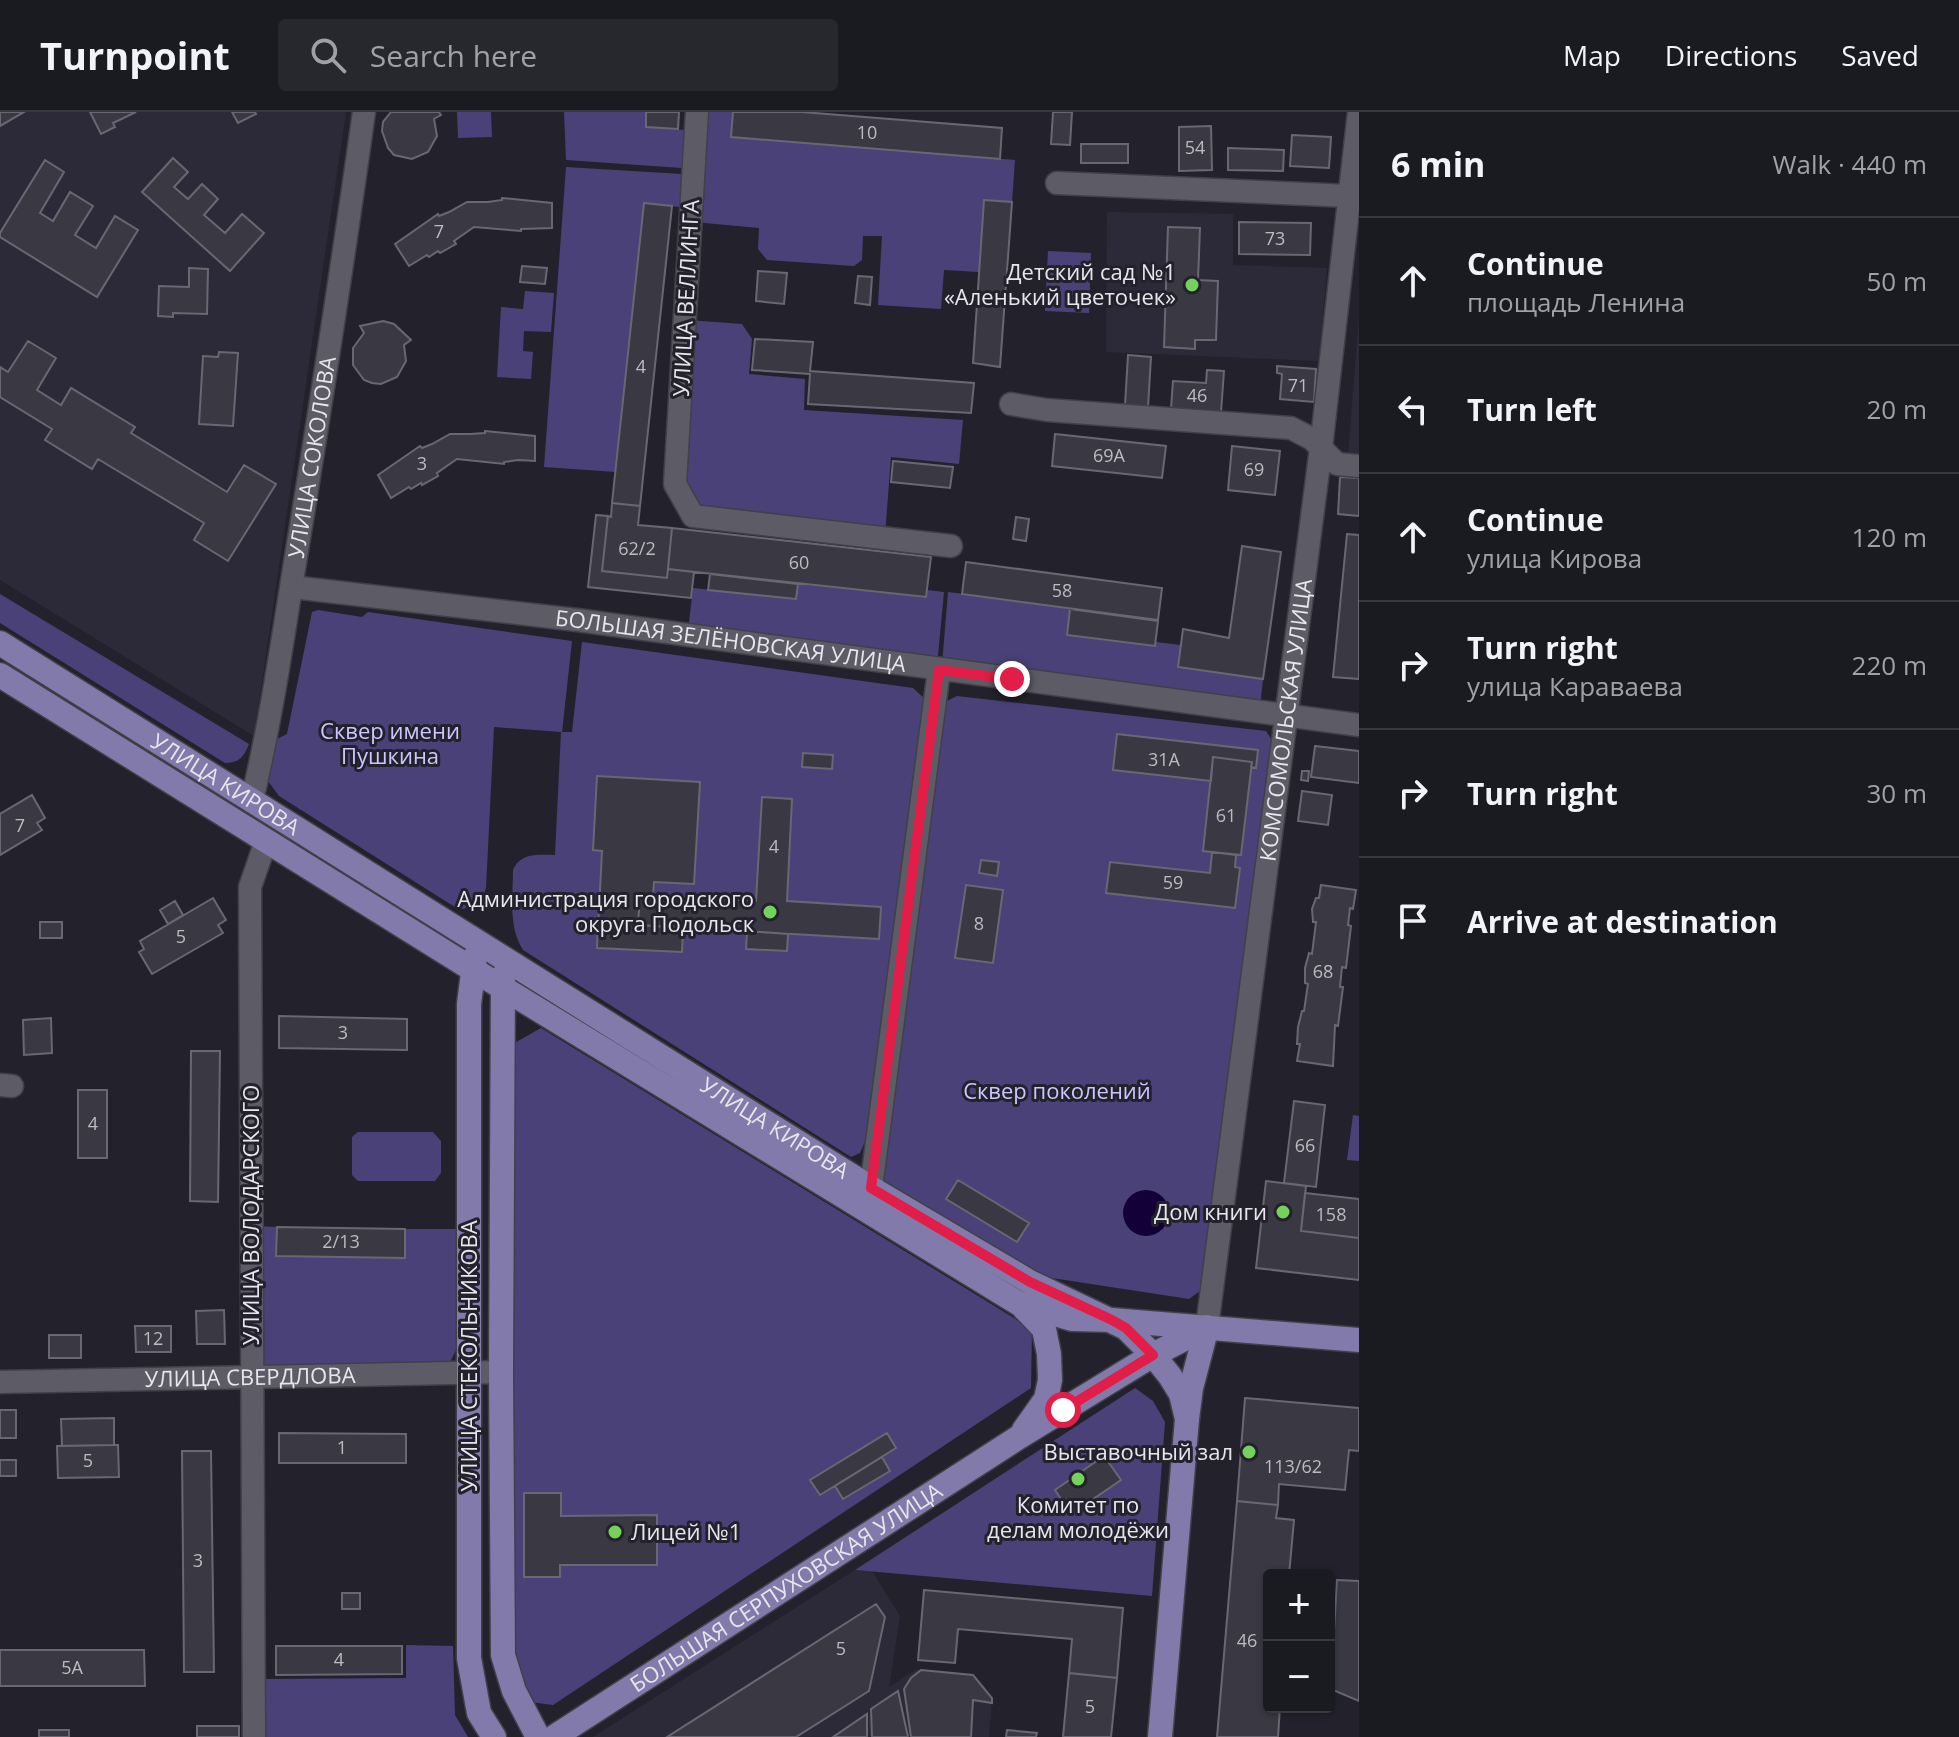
<!DOCTYPE html>
<html lang="en">
<head>
<meta charset="utf-8">
<style>
  :root { --surface:#1a1a21; --page:#27272e; --text:#f1f3f6; --muted:#9fa1a5; --line:#38383f }
  body { margin:0; font-family:"Open Sans",sans-serif; background:var(--page); color:var(--text) }
  .controls { position:absolute; right:24px; bottom:24px; display:grid; overflow:hidden; border-radius:8px; box-shadow:0 2px 6px #0004 }
  .controls button { width:72px; height:72px; display:grid; place-items:center; padding:0; border:0; border-bottom:2px solid var(--line); background:var(--surface); color:var(--text); font:40px sans-serif }
  .stop { position:absolute; width:24px; height:24px; margin:-18px; border:6px solid #e11d48; border-radius:50%; background:#fff }
  .stop.end { background:#e11d48; border-color:#fff; box-shadow:0 2px 8px #0008 }
  .list { margin:0; padding:0; list-style:none }
  h2 { display:flex; justify-content:space-between; align-items:center; height:104px; margin:0; padding:0 32px; font-size:34px }
  h2 small { font-size:26px; font-weight:400; color:var(--muted) }
  .list li { display:grid; grid-template-columns:52px 1fr auto; gap:24px; align-items:center; box-sizing:border-box; height:128px; padding:0 32px; border-top:2px solid var(--line) }
  .list b { display:block; font-size:30px; white-space:nowrap }
  .list p { margin:0; font-size:26px; white-space:nowrap; color:var(--muted) }
  .list em { font-size:26px; font-style:normal; color:var(--muted) }
  .icon { flex:none; width:44px; height:44px; fill:none; stroke:currentColor; stroke-width:2; stroke-linecap:round; stroke-linejoin:round }
  .map { position:relative; flex:none; width:1359px; height:1625px; overflow:hidden }
  header { display:flex; align-items:center; gap:48px; box-sizing:border-box; height:112px; padding:0 40px; background:var(--surface); border-bottom:2px solid var(--line) }
  header strong { font-size:38px }
  nav { display:flex; gap:44px; margin-inline-start:auto; font-size:28px }
  .search { width:560px; height:72px; background:var(--page); display:flex; align-items:center; gap:20px; box-sizing:border-box; padding:0 28px; border-radius:8px; color:var(--muted); font-size:30px }
  main { display:flex }
  aside { flex:1; background:var(--surface) }
  .map>svg:first-child { display:block }
  .built { fill:#2c2a39 }
  .green { fill:#4b4179 }
  .water { fill:#140039 }
  .building { fill:#3a3943; stroke:#686772; stroke-width:2 }
  .lines { fill:none; stroke-linecap:round; stroke-linejoin:round }
  .minor-casing { stroke:#404048; stroke-width:25 }
  .major-casing { stroke:#404048; stroke-width:27 }
  .minor { stroke:#5c5b66; stroke-width:22 }
  .major { stroke:#817aaa; stroke-width:24 }
  .route { stroke:#e11d48; stroke-width:10 }
  .poi-dot { fill:#74d25c; stroke:#23222c; stroke-width:3 }
  .labels { text-anchor:middle; stroke-width:6; stroke-linejoin:round; paint-order:stroke }
  .number-label { font-size:18px; fill:#bbbbc2 }
  .poi-label { font-size:22px; fill:#e6e6ec; stroke:#23222c; text-anchor:end }
  .street-label { font-size:22px; fill:#e6e6ec; stroke:#23222c }
  .park-label { font-size:22px; fill:#ccc6ff; stroke:#23222c }
</style>
</head>
<body>
<header>
<strong>Turnpoint</strong>
<div class="search"><svg class="icon" aria-label="search" viewBox="0 0 24 24"><circle cx="10" cy="10" r="6"/><path d="M15 15l6 6"/></svg>Search here</div>
<nav><a>Map</a><a>Directions</a><a>Saved</a></nav>
</header>
<main>
<div class="map">
<svg width="1359" height="1625" viewBox="0 0 1359 1625">
  <rect width="100%" height="100%" fill="#23222c"/>
  <!-- built -->
  <path class="built" d="M0,0H346L254,624L0,468Z
    M1107,100L1233,102V153L1327,156L1319,249L1106,240Z
    M1359,206V344L1348,343Z
    M855,1458L872,1459L900,1504L889,1575L917,1557L973,1563L992,1586L989,1625H593Z"/>
  <!-- green -->
  <path class="green" d="M457,0H491L492,25L458,26Z
    M564,0H646V15L685,18L682,56L566,48Z
    M700,0H733L731,25L1015,48L1012,90L984,88L979,160L944,158L941,197L878,193L882,124H863L862,148L854,154L767,148L758,137L759,116L694,110Z
    M566,55L682,62L680,95L645,91L616,360L544,355Z
    M1048,139L1091,141L1089,201L1045,199Z
    M525,179L554,181L551,220L524,219L523,239L533,240L531,267L497,265L501,195L523,197Z
    M688,208L742,212L752,227L749,262L805,267L804,298L963,308L959,352L891,345L885,423L696,401L678,371Z
    M798,472L926,485L927,478L944,480L937,554L688,519L693,476L796,487Z
    M948,480L1071,496L1068,523L1154,534L1156,530L1181,533L1178,555L1263,567L1260,595L942,553Z
    M0,482L249,632C244,645 239,651 225,651L0,511Z
    M318,498L362,505L368,500L572,529L562,620H572L582,530L913,576L926,588L867,1025L860,1041L851,1045L523,838C508,814 513,785 513,758C521,740 539,743 555,743L561,620L494,615L486,776C481,791 474,797 458,797L279,684L268,669L275,628L287,622L312,500Z
    M957,584L1266,619L1272,628L1200,1179L1189,1187L1039,1164L880,1069L941,592Z
    M541,916L1032,1217L1031,1276L553,1593L531,1590L519,1576L508,1515L511,933Z
    M1353,1003L1359,1004V1049L1347,1048Z
    M358,1020H433L441,1029V1061L435,1069H358L352,1063V1025Z
    M254,1114L277,1115V1144L404,1146L405,1117H460V1230L449,1252L256,1253Z
    M1135,1276L1153,1289L1165,1310L1152,1484L855,1458Z
    M406,1533L453,1534L455,1603L468,1625H263L264,1567L406,1566Z"/>
  <!-- water -->
  <path class="water" d="M1123 1101a23 23 0 1 1 46 0a23 23 0 1 1-46 0Z"/>
  <!-- building -->
  <path class="building" d="M0,0H24L0,14Z
    M90,0H136L113,11L115,15L101,22Z
    M232,0H255L256,2L238,11Z
    M391,0H439L441,3L434,7L437,24L428,40L412,47L394,43L388,36L382,19L383,10Z
    M646,0H679L678,17L646,15Z
    M733,0H802L1002,16L1000,47L731,25Z
    M1053,0H1072L1070,33L1051,32Z
    M1211,14L1212,58L1179,59V15Z
    M1292,23L1331,25L1329,56L1290,54Z
    M1081,32H1128V51H1081Z
    M1228,36L1284,38L1283,59L1228,58Z
    M173,46L188,60L174,75L188,87L202,72L218,87L204,103L225,121L242,102L264,121L230,159L142,80Z
    M45,48L64,60L40,101L53,109L70,80L93,94L75,123L96,136L115,104L138,118L97,185L0,125V121Z
    M502,86L552,91V116L521,117V119L474,115L454,129L456,132L440,141L438,139L429,145L427,143L409,154L395,132L438,102L439,104L449,100L467,90H488L502,88Z
    M984,88L1012,90L1000,255L973,251Z
    M644,91L672,94L640,394L612,391Z
    M1239,110L1311,111L1310,143L1239,142Z
    M1168,115L1200,116L1198,168L1218,169L1216,228H1195V237L1164,235Z
    M522,154L547,156L545,172L520,170Z
    M189,156L208,157L207,202L173,201V205L158,204L159,174L189,175Z
    M758,159L787,161L784,192L756,189Z
    M858,164L872,165L870,193L855,191Z
    M383,209L394,212L411,228L404,233L406,249L397,265L381,272L372,271L364,268L353,253V236L364,221L360,214Z
    M755,227L813,230L810,259L974,271L971,301L808,292L810,262L752,258Z
    M28,229L56,246L37,278L61,293L71,276L135,315L131,321L227,380L244,353L276,372L228,449L194,428L204,411L98,347L92,357L45,328L52,317L0,285V255L8,260Z
    M219,240L238,241L233,314L199,312L203,244L218,245Z
    M1128,243L1151,245L1148,295L1125,293Z
    M1277,254L1316,257L1314,290L1280,287L1282,262L1277,261Z
    M1207,258L1224,259L1221,300L1171,297L1173,269L1206,271Z
    M485,319L535,324V349L518,348L504,350V352L457,347L437,361L438,364L422,373L421,371L411,377L409,375L391,386L378,363L420,334L422,336L432,332L450,322H470L485,321Z
    M1055,322L1166,334L1162,366L1052,354Z
    M1232,334L1280,339L1275,383L1228,378Z
    M893,349L953,355L950,376L891,370Z
    M1340,365L1359,366V404L1338,402Z
    M612,391L640,394L638,413L672,416L667,466L602,459L608,404L611,405Z
    M596,403L608,404L602,459L667,466L668,457L694,460L691,486L588,475Z
    M1016,405L1029,407L1026,429L1013,427Z
    M672,416L931,445L926,485L668,457Z
    M1347,422L1359,423V567L1333,565Z
    M1242,434L1281,440L1263,567L1178,555L1183,517L1229,526Z
    M966,450L1162,476L1158,508L962,482Z
    M710,462L798,472L796,487L708,478Z
    M1070,497L1158,509L1155,534L1067,523Z
    M1117,622L1258,638L1256,656L1251,655L1252,650L1213,645L1211,669L1113,658Z
    M1315,634L1359,639V671L1311,665Z
    M803,641L833,643L832,657L802,655Z
    M1213,645L1252,650L1241,743L1203,739Z
    M1302,659H1309L1308,669L1301,668Z
    M597,664L700,670L694,772L654,770L653,783L640,782L638,813L683,816L682,840L597,836L602,739L593,738Z
    M1302,679L1332,683L1328,713L1298,709Z
    M32,683L45,706L37,711L42,718L0,743V702Z
    M762,685L792,687L787,789L881,795L879,827L638,813L640,782L756,789Z
    M1212,740L1236,743L1235,755L1240,756L1235,796L1106,781L1110,750L1210,761Z
    M981,748L999,750L997,764L979,761Z
    M966,773L1003,778L993,851L955,846Z
    M1321,773L1356,778L1353,797L1350,796L1348,813L1351,814L1346,856L1342,855L1340,875H1343L1338,914L1335,913L1333,954L1297,949L1300,932H1297L1298,915L1302,899H1304L1308,872L1305,871V856L1309,841L1312,842L1316,810H1313L1312,797L1316,786H1319Z
    M213,786L226,808L218,813L223,821L152,862L139,840L144,837L140,829Z
    M175,789L183,803L168,812L160,798Z
    M40,810H62V826H40Z
    M747,819L788,822L787,839L746,837Z
    M279,904L407,907V938L279,936Z
    M51,906L52,941L24,943L23,908Z
    M191,939H220L218,1090L190,1089Z
    M78,978H107V1046H78Z
    M1294,989L1325,993L1316,1075L1284,1071Z
    M958,1068L1029,1111L1017,1130L946,1087Z
    M1266,1069L1306,1074L1301,1119L1359,1126V1168L1256,1156Z
    M1305,1081L1359,1087V1126L1301,1119Z
    M277,1115L405,1117V1146L276,1144Z
    M224,1198L225,1232H197L196,1199Z
    M135,1214H171V1240H136Z
    M49,1223H81V1246H49Z
    M1245,1286L1359,1296V1339L1349,1338L1345,1378L1279,1372L1278,1393L1237,1389Z
    M0,1298H16V1326H0Z
    M114,1306V1333L62,1334L61,1307Z
    M279,1321L406,1322V1351H279Z
    M887,1321L896,1336L820,1383L810,1368Z
    M114,1333H118L119,1365L58,1366L57,1334Z
    M182,1339H211L214,1560H184Z
    M1104,1344L1121,1368L1071,1402L1055,1378Z
    M882,1345L890,1359L843,1387L835,1374Z
    M0,1348H16V1364H0Z
    M524,1381H561V1404L657,1403V1453H560V1465H524Z
    M1237,1389L1278,1393L1276,1406L1294,1408L1289,1463H1269V1595H1280L1278,1625H1217Z
    M1337,1468L1359,1469V1589L1333,1578L1331,1571Z
    M924,1478L1123,1496L1117,1566L1069,1561L1072,1527L958,1517L955,1551L918,1548Z
    M342,1481H360V1497H342Z
    M876,1492L885,1505L869,1579L796,1625H667Z
    M276,1534H402V1562L276,1563Z
    M0,1538H144L145,1574H0Z
    M921,1558L973,1563L992,1586V1591L973,1588L971,1625H911L904,1577L911,1566Z
    M1069,1561L1117,1566L1111,1625H1063Z
    M898,1579L908,1625H872L871,1597Z
    M867,1602V1625H833Z
    M197,1614H239V1625H197Z
    M39,1618H69V1625H39Z
    M1007,1618L1037,1621L1036,1625H1006Z"/>
  <g class="lines">
    <defs>
      <g id="minor">
        <path d="M697,0L675,372L693,404L951,434"/>
        <path d="M1057,71L1350,84"/>
        <path d="M1011,292L1047,298L1291,316L1312,327L1337,352L1359,354"/>
        <path id="s1" d="M292,475L577,508L1359,613"/>
        <path id="s2" d="M252,688C274,596 286,502 302,408C324,272 345,136 364,0"/>
        <path d="M0,973L12,974"/>
        <path d="M871,1076L939,558"/>
        <path id="s3" d="M1207,1215L1321,336L1359,0"/>
        <path id="s4" d="M0,1270L501,1260"/>
        <path d="M254,1625L250,775L266,729"/>
      </g>
      <g id="major">
        <path id="s5" d="M0,531L871,1076L1030,1170L1126,1216L1153,1243L1170,1264L1181,1282L1187,1307"/>
        <path d="M0,563L472,857L1018,1191L1072,1207L1112,1208L1359,1228"/>
        <path d="M475,845L469,892V1546L479,1601L494,1625"/>
        <path d="M503,864L501,1260L503,1543L514,1579L538,1625"/>
        <path d="M1023,1195L1044,1217L1049,1242L1050,1268L1046,1287L1024,1318"/>
        <path id="s6" d="M554,1625L1019,1325L1153,1243L1205,1216"/>
        <path d="M1160,1625L1187,1307L1191,1276L1207,1215"/>
      </g>
    </defs>
    <!-- minor casing -->
    <use href="#minor" class="minor-casing"/>
    <!-- major casing -->
    <use href="#major" class="major-casing"/>
    <!-- minor -->
    <use href="#minor" class="minor"/>
    <!-- major -->
    <use href="#major" class="major"/>
  </g>
  <g class="lines">
    <!-- route -->
    <path class="route" d="M1012,567L939,558L871,1076L1030,1170L1112,1208L1126,1216L1153,1243L1063,1298"/>
  </g>
  <!-- markers -->
  <g class="poi-dot">
    <circle cx="1192" cy="173" r="8"/>
    <circle cx="770" cy="800" r="8"/>
    <circle cx="1283" cy="1100" r="8"/>
    <circle cx="1249" cy="1340" r="8"/>
    <circle cx="1078" cy="1367" r="8"/>
    <circle cx="615" cy="1420" r="8"/>
  </g>
  <g class="labels">
    <!-- number labels -->
    <g class="number-label">
      <text x="867" y="27">10</text>
      <text x="1195" y="42">54</text>
      <text x="439" y="126">7</text>
      <text x="1275" y="133">73</text>
      <text x="641" y="261">4</text>
      <text x="1298" y="280">71</text>
      <text x="1197" y="290">46</text>
      <text x="1109" y="350">69А</text>
      <text x="422" y="358">3</text>
      <text x="1254" y="364">69</text>
      <text x="637" y="443">62/2</text>
      <text x="799" y="457">60</text>
      <text x="1062" y="485">58</text>
      <text x="1164" y="654">31А</text>
      <text x="1226" y="710">61</text>
      <text x="20" y="720">7</text>
      <text x="774" y="741">4</text>
      <text x="1173" y="777">59</text>
      <text x="979" y="818">8</text>
      <text x="181" y="831">5</text>
      <text x="1323" y="866">68</text>
      <text x="343" y="927">3</text>
      <text x="93" y="1018">4</text>
      <text x="1305" y="1040">66</text>
      <text x="1331" y="1109">158</text>
      <text x="341" y="1136">2/13</text>
      <text x="153" y="1233">12</text>
      <text x="342" y="1342">1</text>
      <text x="88" y="1355">5</text>
      <text x="1293" y="1361">113/62</text>
      <text x="198" y="1455">3</text>
      <text x="1247" y="1535">46</text>
      <text x="841" y="1543">5</text>
      <text x="339" y="1554">4</text>
      <text x="72" y="1562">5А</text>
      <text x="1090" y="1601">5</text>
    </g>
    <!-- poi labels -->
    <g class="poi-label">
      <text x="1176" y="168">Детский сад №1<tspan x="1176" dy="25">«Аленький цветочек»</tspan></text>
      <text x="754" y="795">Администрация городского<tspan x="754" dy="25">округа Подольск</tspan></text>
      <text x="1267" y="1108">Дом книги</text>
      <text x="1233" y="1348">Выставочный зал</text>
      <text x="1078" y="1401" text-anchor="middle">Комитет по<tspan x="1078" dy="25">делам молодёжи</tspan></text>
      <text x="631" y="1428" text-anchor="start">Лицeй №1</text>
    </g>
    <!-- street labels -->
    <g class="street-label">
      <text transform="translate(686 186) rotate(-87)" y="8">УЛИЦА ВЕЛЛИНГА</text>
      <text dy="8" stroke="none"><textPath href="#s2" startOffset="348">УЛИЦА СОКОЛОВА</textPath></text>
      <text dy="8" stroke="none"><textPath href="#s1" startOffset="442">БОЛЬШАЯ ЗЕЛЁНОВСКАЯ УЛИЦА</textPath></text>
      <text dy="8" stroke="none"><textPath href="#s3" startOffset="612">КОМСОМОЛЬСКАЯ УЛИЦА</textPath></text>
      <text dy="8" stroke="none"><textPath href="#s5" startOffset="266">УЛИЦА КИРОВА</textPath></text>
      <text dy="8" stroke="none"><textPath href="#s5" startOffset="914">УЛИЦА КИРОВА</textPath></text>
      <text transform="translate(251 1103) rotate(-90)" y="8">УЛИЦА ВОЛОДАРСКОГО</text>
      <text transform="translate(469 1244) rotate(-90)" y="8">УЛИЦА СТЕКОЛЬНИКОВА</text>
      <text dy="8" stroke="none"><textPath href="#s4" startOffset="250">УЛИЦА СВЕРДЛОВА</textPath></text>
      <text dy="8" stroke="none"><textPath href="#s6" startOffset="276">БОЛЬШАЯ СЕРПУХОВСКАЯ УЛИЦА</textPath></text>
    </g>
    <!-- park labels -->
    <g class="park-label">
      <text x="390" y="627">Сквер имени<tspan x="390" dy="25">Пушкина</tspan></text>
      <text x="1057" y="987">Сквер поколений</text>
    </g>
  </g>
</svg>
<div class="controls">
<button>+</button>
<button>−</button>
</div>
<div class="stop" style="left:1063px;top:1298px"></div>
<div class="stop end" style="left:1012px;top:567px"></div>
</div>
<aside>
<h2>6 min<small>Walk · 440 m</small></h2>
<ul class="list">
<li><svg class="icon" aria-label="ahead" viewBox="0 0 24 24"><path d="M12 20V5M6 11l6-6 6 6"/></svg><div><b>Continue</b><p>площадь Ленина</p></div><em>50 m</em></li>
<li><svg class="icon" aria-label="left" viewBox="0 0 24 24"><path d="M17 20v-9H6M10 6l-5 5 5 5"/></svg><div><b>Turn left</b></div><em>20 m</em></li>
<li><svg class="icon" aria-label="ahead" viewBox="0 0 24 24"><path d="M12 20V5M6 11l6-6 6 6"/></svg><div><b>Continue</b><p>улица Кирова</p></div><em>120 m</em></li>
<li><svg class="icon" aria-label="right" viewBox="0 0 24 24"><path d="M7 20v-9h11M14 6l5 5-5 5"/></svg><div><b>Turn right</b><p>улица Караваева</p></div><em>220 m</em></li>
<li><svg class="icon" aria-label="right" viewBox="0 0 24 24"><path d="M7 20v-9h11M14 6l5 5-5 5"/></svg><div><b>Turn right</b></div><em>30 m</em></li>
<li><svg class="icon" aria-label="arrive" viewBox="0 0 24 24"><path d="M6 21V4h12l-3 4 3 4H6"/></svg><div><b>Arrive at destination</b></div></li>
</ul>
</aside>
</main>
</body>
</html>
